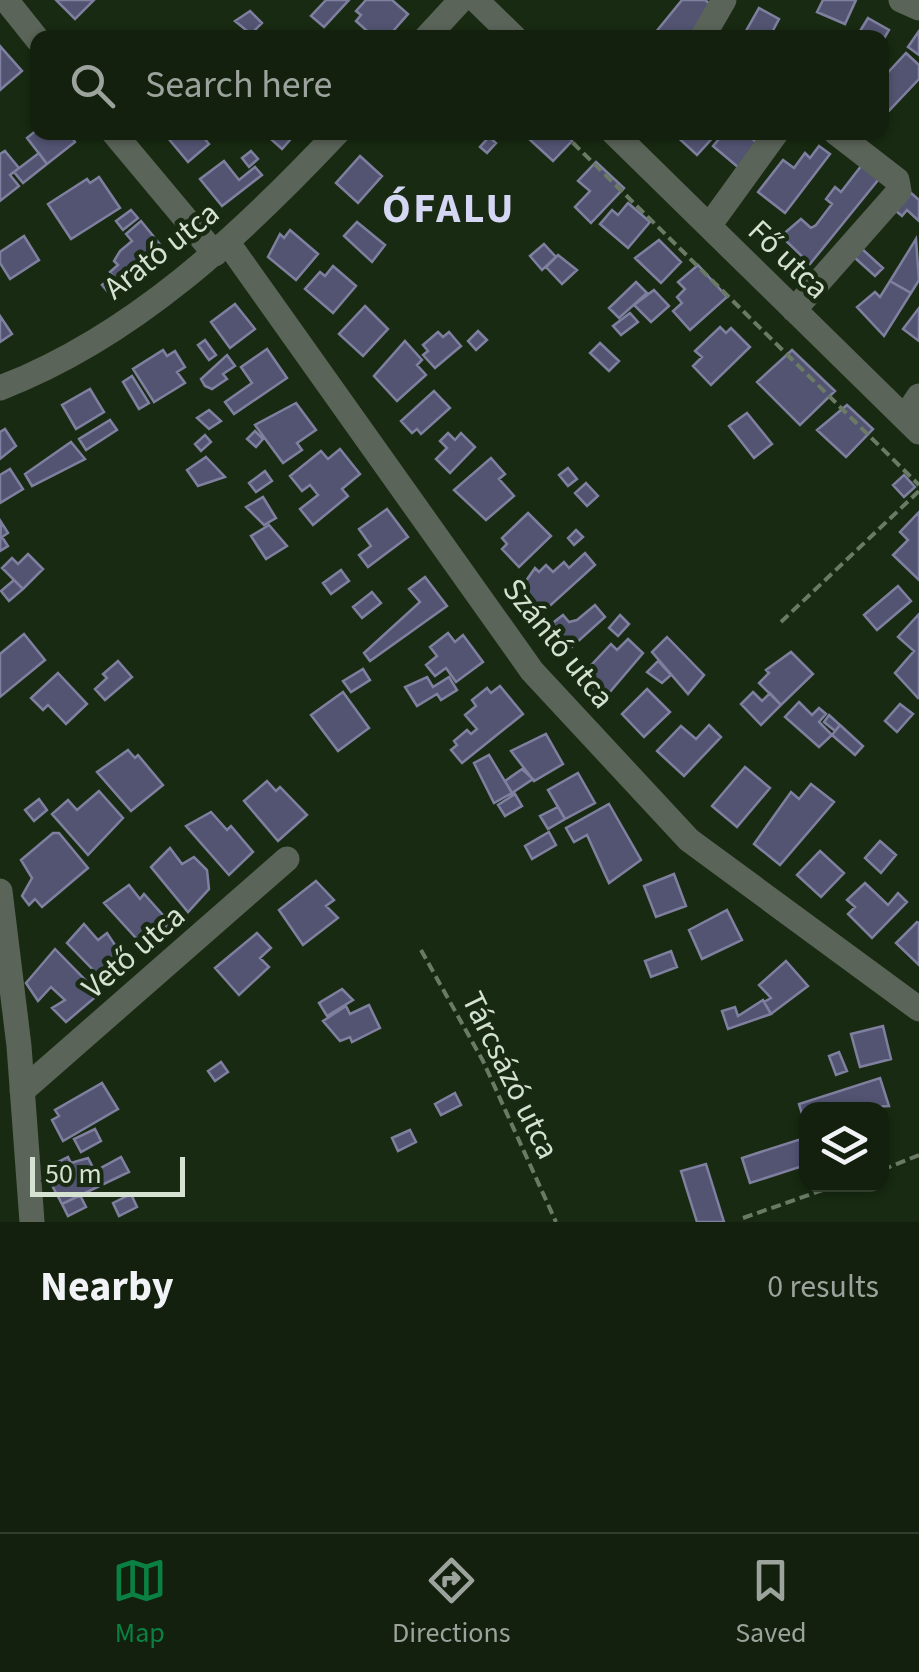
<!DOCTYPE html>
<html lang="en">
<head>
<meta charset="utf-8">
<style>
  :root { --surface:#12200d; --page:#1f2d1b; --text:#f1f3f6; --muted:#9ca39d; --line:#313e2e; --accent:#0b8043 }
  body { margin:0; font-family:"Source Sans 3",sans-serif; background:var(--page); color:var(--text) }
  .controls { position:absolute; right:30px; bottom:30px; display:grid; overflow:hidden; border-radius:20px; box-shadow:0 2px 8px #0004 }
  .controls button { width:90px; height:90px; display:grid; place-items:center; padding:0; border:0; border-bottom:2px solid var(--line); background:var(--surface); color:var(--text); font:50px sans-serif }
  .scale { position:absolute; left:30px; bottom:25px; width:155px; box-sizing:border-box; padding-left:10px; border:5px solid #d5e1d1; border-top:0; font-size:28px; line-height:35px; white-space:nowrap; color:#d5e1d1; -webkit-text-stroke:8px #182a11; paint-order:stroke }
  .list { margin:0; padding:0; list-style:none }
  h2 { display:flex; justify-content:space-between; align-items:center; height:130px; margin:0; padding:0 40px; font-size:42px }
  h2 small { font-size:32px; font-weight:400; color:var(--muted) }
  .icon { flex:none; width:55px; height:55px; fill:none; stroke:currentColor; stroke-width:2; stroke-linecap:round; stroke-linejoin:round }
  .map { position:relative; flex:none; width:919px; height:1222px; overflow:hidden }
  .search { position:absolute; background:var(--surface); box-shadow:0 2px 8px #0004; left:30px; right:30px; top:30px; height:110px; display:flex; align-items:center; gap:25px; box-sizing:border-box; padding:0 35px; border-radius:20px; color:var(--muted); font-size:38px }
  .sheet { height:310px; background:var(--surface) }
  nav { display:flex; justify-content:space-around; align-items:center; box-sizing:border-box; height:140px; border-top:2px solid var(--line); background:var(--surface); font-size:28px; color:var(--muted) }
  nav a { display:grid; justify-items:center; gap:5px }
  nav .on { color:var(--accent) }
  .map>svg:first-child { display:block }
  .building { fill:#535472; stroke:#7f80a0; stroke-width:2.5 }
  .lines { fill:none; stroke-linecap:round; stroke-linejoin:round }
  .path { stroke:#6a7a64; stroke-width:4; stroke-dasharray:10 5; stroke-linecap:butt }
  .minor { stroke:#5b6458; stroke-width:25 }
  .labels { text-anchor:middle; stroke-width:9; stroke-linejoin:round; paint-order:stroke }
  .street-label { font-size:32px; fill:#d5e1d1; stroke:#182a11 }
  .district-label { font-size:42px; font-weight:bold; letter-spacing:2.5px; fill:#d5d6f3; stroke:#182a11 }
</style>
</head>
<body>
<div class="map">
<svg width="919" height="1222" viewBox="0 0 919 1222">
  <rect width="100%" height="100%" fill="#182a11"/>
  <!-- building -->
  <path class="building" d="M56,0H94L75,19Z
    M326,0H349L324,27L311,16Z
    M366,0H392L408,14L387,38H375L356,21L361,15L356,11Z
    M682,0H705L714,7L689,38H651Z
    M823,0H856L845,24L817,12Z
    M759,8L779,19L769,38H742Z
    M250,11L262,23L251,34L235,21Z
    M868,18L889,30L882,42V38L857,36Z
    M919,31V55L908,47Z
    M0,46L22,71L0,90Z
    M906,53L919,65V79L882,118V79Z
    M38,129L68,132L75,142L47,164L27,138Z
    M163,132H199L209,144L188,162Z
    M263,132H297L282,149Z
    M534,132H563L572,141L553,161L528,138Z
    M672,132H718L697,155Z
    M725,132H745L759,145L739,168L713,146Z
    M489,137L496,143L487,153L480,147Z
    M819,146L830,154L785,213L758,192L783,160L794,168L805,153L810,158Z
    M5,151L19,168L10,175L19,186L0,201V154Z
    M251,151L258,159L249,167L242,158Z
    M39,153L47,164L23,183L14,172Z
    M360,156L382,176L358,203L336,183Z
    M224,161L239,180L255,167L262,175L222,206L200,179Z
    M865,161L883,174L810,264L781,236L801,219L811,228L816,225L832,204L826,199L835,187L841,192Z
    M596,162L624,188L591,223L575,207L590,191L578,181Z
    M99,177L120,208L71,239L48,204L87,179L90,183Z
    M911,193L919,200V221L907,210L902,216L896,211Z
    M628,203L650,222L628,248L600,224L612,210L618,215Z
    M131,210L138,218L123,230L116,221Z
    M141,221L163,248L108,292L102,285L113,276L110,272L118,265L114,261L120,251L132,241L126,234Z
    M357,222L385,245L372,262L344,236Z
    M290,230L318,254L296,280L268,257L280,234L284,238Z
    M24,236L39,260L10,279L0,263V252Z
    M916,239L919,280L911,293L890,281Z
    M659,240L681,262L661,283L635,258Z
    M544,244L556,257L542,270L530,256Z
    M861,248L883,268L875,276L854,257Z
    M558,255L577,270L562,284L546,267Z
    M698,265L727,297L690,330L673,311L682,303L677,297L685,289L678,282Z
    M333,266L356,286L333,313L305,289L320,272L325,276Z
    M890,281L911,293L884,336L857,307L875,292L880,297Z
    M636,282L647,293L619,318L609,308Z
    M654,290L669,306L651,322L634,305Z
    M235,304L255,329L230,348L211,322Z
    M365,306L388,329L363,356L339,334Z
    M919,308V341L903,329Z
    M630,313L638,322L621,335L613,326Z
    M0,316L12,334L0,342Z
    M720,327L726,333L731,328L750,347L711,385L693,366L702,357L695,351Z
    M478,331L487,340L476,350L468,341Z
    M438,332L443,337L449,332L461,346L435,368L423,355L428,351L423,345Z
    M205,340L216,355L209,360L198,345Z
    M405,341L422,360L417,365L426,375L397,401L374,376Z
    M600,343L619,361L609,371L590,353Z
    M267,349L287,378L234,414L225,402L252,383L241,367Z
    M163,350L167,356L175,351L185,367L177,372L185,383L154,402L133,369Z
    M792,350L835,391L800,425L757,382Z
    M227,355L235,366L223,374L227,379L212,389L205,386L201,379Z
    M132,376L149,403L139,409L123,382Z
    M90,389L104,412L76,429L62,405Z
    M434,391L450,408L421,434L417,429L412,433L401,421Z
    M296,403L316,430L297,443L302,450L283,463L255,425Z
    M847,405L873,429L846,457L817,430Z
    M209,410L221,421L209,429L197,418Z
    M747,413L772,444L754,458L729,426Z
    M110,420L117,430L86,450L79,439Z
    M5,429L16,446L0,459V432Z
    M255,431L263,439L256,447L247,439Z
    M448,433L455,440L461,433L475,447L450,473L436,459L447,448L440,441Z
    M205,435L211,442L201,451L195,444Z
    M71,442L85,459L32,486L25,474Z
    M340,449L360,474L342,489L348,496L313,525L300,509L318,495L310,485L302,491L290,476L321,451L328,459Z
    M206,457L225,477L198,486L187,470Z
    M491,458L505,474L499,479L514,496L486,520L454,490Z
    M568,468L577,479L568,486L559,475Z
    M10,469L23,489L0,503V475Z
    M265,471L272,481L256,492L249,483Z
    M904,475L915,487L904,497L893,485Z
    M586,483L598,496L587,506L575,493Z
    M263,497L276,518L264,525L246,507Z
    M387,509L408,537L368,567L359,555L371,546L359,529Z
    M919,512V580L893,555L908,540L900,532Z
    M528,513L551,536L519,567L502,549L507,544L502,538Z
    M1,522L8,533L2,537L8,546L0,551Z
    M269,525L287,546L266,559L251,536Z
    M576,530L583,537L574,545L568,538Z
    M585,553L595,565L543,612L521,588L535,568L539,572L546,565L553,572L564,562L569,568Z
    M28,554L43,569L23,589L2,568L12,558L18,564Z
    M341,570L349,581L331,594L323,583Z
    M425,577L447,606L370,661L364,653L420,602L409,589Z
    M14,580L23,589L9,601L1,591Z
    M898,586L911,601L877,630L864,615Z
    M372,592L381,603L362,618L353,607Z
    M595,605L605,617L564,654L550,638L556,633L550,625L563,615L569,622L577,620Z
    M919,614V697L918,698L895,673L914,651L898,637Z
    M620,615L629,624L618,636L609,628Z
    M448,633L455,642L463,635L483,662L456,682L446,668L435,676L426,665L437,656L430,647Z
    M24,634L45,660L0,697V654Z
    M667,637L704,675L688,694L652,652Z
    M628,639L643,653L604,699L581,676L611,644L617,650Z
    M791,652L813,674L781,705L759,683L769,673L766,670Z
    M118,661L132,677L105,700L95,689L107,678L103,674Z
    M658,661L671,675L662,683L647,672Z
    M363,669L370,680L351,692L343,681Z
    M58,673L87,704L66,724L48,705L43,710L31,698Z
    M427,677L433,687L449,677L457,690L441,700L437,694L417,706L405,687Z
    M500,686L523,714L462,763L451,750L457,745L454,741L467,730L471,734L477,729L465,715L476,706L472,700L487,688L491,693Z
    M647,689L670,712L644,737L622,714Z
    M343,692L369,728L338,751L311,715Z
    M753,692L762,701L770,693L781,705L761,725L741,704Z
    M799,702L812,715L819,708L826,714L819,722L832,735L819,747L785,717Z
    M900,704L913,714L897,732L885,721Z
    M829,715L840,725L835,731L824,722Z
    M709,725L721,737L684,776L657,751L681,726L696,739Z
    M840,725L863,746L855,755L832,735Z
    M546,734L563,764L534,781L511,751Z
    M128,750L135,758L138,755L163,785L131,811L97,772Z
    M489,755L512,793L494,803L474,763Z
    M745,767L770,788L737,827L712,806Z
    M522,769L533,779L512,793L505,781Z
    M578,773L595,803L565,819L548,790Z
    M267,781L276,791L280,787L307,815L278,841L244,801Z
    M811,784L834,802L780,865L754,844L791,792L799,799Z
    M99,791L123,818L88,855L52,814L68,800L77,810Z
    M515,794L522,806L505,816L498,805Z
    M39,799L47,810L34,821L25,810Z
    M609,804L641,860L609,883L587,835L574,842L566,828Z
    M558,807L565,819L548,829L540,816Z
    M211,812L227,830L231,826L253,852L229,875L186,826Z
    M549,832L556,845L532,859L525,846Z
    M53,833H59L88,868L42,907L35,899L29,905L22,896L32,878L21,860Z
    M880,841L896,855L881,873L865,858Z
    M170,848L182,864L194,857L207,870L209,889L188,912L151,867Z
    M820,851L844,873L821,897L797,875Z
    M674,874L686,906L656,917L644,886Z
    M316,881L334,900L326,906L338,918L303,945L279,910Z
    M865,883L888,905L898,893L907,902L872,938L848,914L855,907L847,900Z
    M129,885L140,899L144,894L170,923L145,948L104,903Z
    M727,910L742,940L702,959L689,930Z
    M917,922L919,923V965L896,943Z
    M84,924L98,940L107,933L125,960L103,980L67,943Z
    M257,933L271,948L260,958L269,967L239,995L215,968Z
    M55,949L99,994L66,1022L52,1008L65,1000L51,987L38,1001L26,983Z
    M671,951L677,967L651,977L645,961Z
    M786,961L808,986L771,1014L764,1002L771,998L759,985Z
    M342,989L353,1000L327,1016L319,1003Z
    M763,1000L771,1014L728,1029L722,1011L735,1007L738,1016Z
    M369,1005L380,1028L352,1042L350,1037L340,1041L323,1021L346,1006L350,1014Z
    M883,1026L891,1059L860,1067L851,1034Z
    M839,1052L847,1071L836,1075L829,1056Z
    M221,1062L228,1072L215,1081L208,1071Z
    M880,1078L889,1106L806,1110V1127L799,1104Z
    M102,1083L118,1109L63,1141L52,1120L59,1116L55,1110Z
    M455,1093L461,1105L441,1115L435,1104Z
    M95,1129L101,1141L81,1152L74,1139Z
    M410,1130L416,1142L398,1151L392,1138Z
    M801,1139L806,1165L750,1183L742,1158Z
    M68,1157L71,1163L88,1158L95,1171L121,1157L129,1172L62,1204L47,1176L57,1170L54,1164Z
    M706,1164L724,1222H697L681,1171Z
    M131,1194L137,1207L119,1216L113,1203Z
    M80,1195L86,1207L68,1216L62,1204Z"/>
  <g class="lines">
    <!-- path -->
    <path class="path" d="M562,132L919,485
      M781,622L919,491
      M421,950L483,1061L556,1222
      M882,1170L919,1155
      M743,1218L840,1184"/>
    <!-- minor -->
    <path class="minor" d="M6,0L38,40
      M476,0L515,38
      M901,0L919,8
      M426,38L461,0
      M702,38L724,0
      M113,132L215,254
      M613,132L919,432
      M709,226L777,132
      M228,243L532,671L689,840L919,1009
      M794,310L899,191L897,180L835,132
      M0,388C133,337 242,234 338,132
      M905,417L919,396
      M0,891L19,1046L32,1222
      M22,1091L287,859"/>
  </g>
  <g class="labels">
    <!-- street labels -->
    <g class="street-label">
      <text transform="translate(161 250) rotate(-38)" y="11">Arató utca</text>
      <text transform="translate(789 259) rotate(44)" y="11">Fő utca</text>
      <text transform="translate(559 643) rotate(51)" y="11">Szántó utca</text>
      <text transform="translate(133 951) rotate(-41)" y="11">Vető utca</text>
      <text transform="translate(511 1075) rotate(64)" y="11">Tárcsázó utca</text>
    </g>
    <!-- district labels -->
    <g class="district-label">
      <text x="449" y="222">ÓFALU</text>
    </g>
  </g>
</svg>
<div class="controls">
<button><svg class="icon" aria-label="layers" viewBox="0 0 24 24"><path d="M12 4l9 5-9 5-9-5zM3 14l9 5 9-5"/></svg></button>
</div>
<div class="scale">50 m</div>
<div class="search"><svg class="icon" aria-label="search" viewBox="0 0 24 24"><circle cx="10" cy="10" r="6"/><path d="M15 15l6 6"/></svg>Search here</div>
</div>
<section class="sheet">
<h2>Nearby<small>0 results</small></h2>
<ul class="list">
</ul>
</section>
<nav>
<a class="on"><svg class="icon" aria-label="map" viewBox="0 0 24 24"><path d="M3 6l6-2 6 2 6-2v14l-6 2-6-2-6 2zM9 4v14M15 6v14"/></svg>Map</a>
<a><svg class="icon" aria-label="directions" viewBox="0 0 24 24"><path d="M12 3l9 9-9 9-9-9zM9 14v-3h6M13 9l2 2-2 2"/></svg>Directions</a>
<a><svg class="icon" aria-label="saved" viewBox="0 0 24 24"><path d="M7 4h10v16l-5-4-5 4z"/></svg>Saved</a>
</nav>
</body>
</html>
